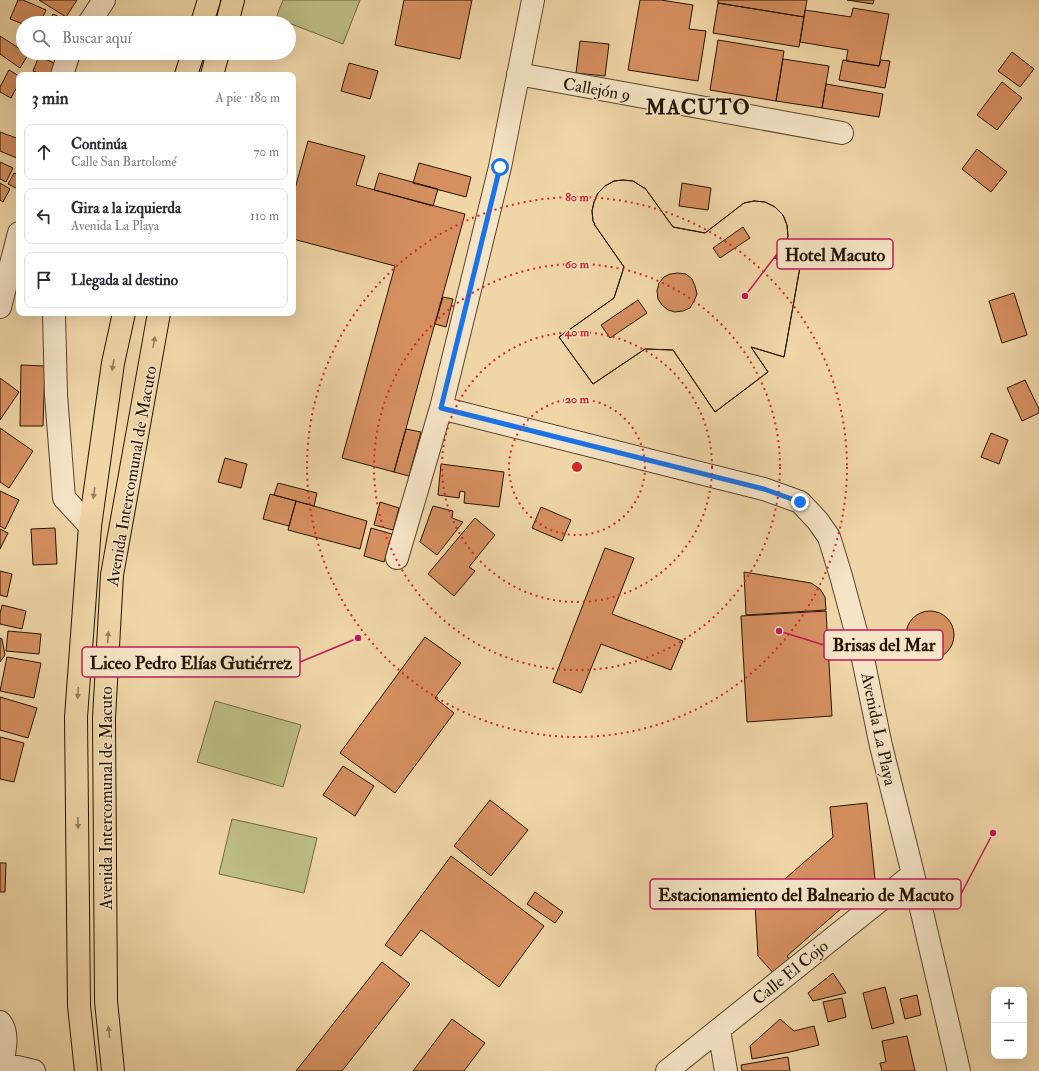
<!DOCTYPE html>
<html lang="es">
<head>
<meta charset="utf-8">
<style>
  :root { --surface:#fff; --page:#f2f2f3; --text:#2b2b33; --muted:#7c7c81; --line:#e1e1e2 }
  body { margin:0; font-family:"IM FELL Double Pica",serif; background:var(--page); color:var(--text) }
  .controls { position:absolute; right:12px; bottom:12px; display:grid; overflow:hidden; border-radius:8px; box-shadow:0 4px 16px #0002 }
  .controls button { width:36px; height:36px; display:grid; place-items:center; padding:0; border:0; border-bottom:1px solid var(--line); background:var(--surface); color:var(--text); font:20px sans-serif }
  .stop { position:absolute; width:12px; height:12px; margin:-9px; border:3px solid #1a73e8; border-radius:50%; background:#fff }
  .stop.end { background:#1a73e8; border-color:#fff; box-shadow:0 1px 4px #0008 }
  .list { margin:0; padding:0; list-style:none }
  h2 { display:flex; justify-content:space-between; align-items:center; height:52px; margin:0; padding:0 16px; font-size:17px }
  h2 small { font-size:13px; font-weight:400; color:var(--muted) }
  .list li { display:grid; grid-template-columns:26px 1fr auto; gap:12px; align-items:center; box-sizing:border-box; height:56px; margin:0 8px 8px; padding:0 8px; border:1px solid var(--line); border-radius:8px }
  .list b { display:block; font-size:15px; white-space:nowrap }
  .list p { margin:0; font-size:13px; white-space:nowrap; color:var(--muted) }
  .list em { font-size:13px; font-style:normal; color:var(--muted) }
  .icon { flex:none; width:22px; height:22px; fill:none; stroke:currentColor; stroke-width:2; stroke-linecap:round; stroke-linejoin:round }
  .map { position:relative; flex:none; width:1039px; height:1071px; overflow:hidden }
  .search { position:absolute; background:var(--surface); box-shadow:0 4px 16px #0002; left:16px; top:16px; width:280px; height:44px; display:flex; align-items:center; gap:10px; box-sizing:border-box; padding:0 14px; border-radius:22px; color:var(--muted); font-size:15px }
  .panel { position:absolute; background:var(--surface); box-shadow:0 4px 16px #0002; left:16px; top:72px; width:280px; height:244px; border-radius:8px }
  .map>svg:first-child { display:block }
  .green { fill:#bdbd84; stroke:#716844 }
  .building { fill:#d69060; stroke:#251405; fill-rule:evenodd }
  .lines { fill:none; stroke-linecap:round; stroke-linejoin:round }
  .minor-casing { stroke:#58442e; stroke-width:24 }
  .primary-casing { stroke:#251405; stroke-width:24 }
  .minor { stroke:#f5e4c6; stroke-width:22 }
  .primary { stroke:#f0d6a7; stroke-width:22 }
  .oneway { fill:#957f5e }
  .route { stroke:#1a73e8; stroke-width:5 }
  .ring { fill:none; stroke:#d62828; stroke-width:2; stroke-dasharray:2 4 }
  .labels { text-anchor:middle; stroke-width:3; stroke-linejoin:round; paint-order:stroke }
  .street-label { font-size:17px; fill:#251405; stroke:#f5e4c6 }
  .district-label { font-size:21px; font-weight:bold; letter-spacing:1px; fill:#251405; stroke:#f5e4c6 }
  .centre { fill:#d62828; stroke:#f5e4c6; stroke-width:2 }
  .ring-label { font-size:12px; text-anchor:middle; font-weight:bold; fill:#d62828; stroke:#f5e4c6; stroke-width:3; stroke-linejoin:round; paint-order:stroke }
  .leader { fill:none; stroke:#c2185b; stroke-width:1.5 }
  .callout-dot { fill:#c2185b; stroke:#f5e4c6; stroke-width:1.5 }
  .callout { fill:#f5e4c6; stroke:#c2185b; stroke-width:1.5 }
  .callout-label { font-size:18px; text-anchor:middle; font-weight:bold; fill:#251405 }
</style>
</head>
<body>
<div class="map">
<svg width="1039" height="1071" viewBox="0 0 1039 1071">
  <rect width="100%" height="100%" fill="#f0d6a7"/>
  <filter id="stains"><feTurbulence type="fractalNoise" baseFrequency=".005" numOctaves="4"/><feColorMatrix values="0 0 0 0 .2 0 0 0 0 .09 0 0 0 0 .02 0 0 0 .5 -.17"/></filter>
  <radialGradient id="worn" r=".72"><stop offset=".6" stop-color="#630" stop-opacity="0"/><stop offset="1" stop-color="#630" stop-opacity=".3"/></radialGradient>
  <!-- green -->
  <path class="green" d="M283,0H360L343,44L276,18Z
    M215,701L301,725L283,787L197,762Z
    M232,819L317,838L304,893L219,874Z"/>
  <!-- building -->
  <path class="building" d="M18,0H23L46,10L40,23H23V24L10,19Z
    M39,0H77L66,17Z
    M404,0H472L460,59L395,45Z
    M640,0H661L693,5L689,29L706,31L698,81L628,70Z
    M718,0H807L804,17L718,3Z
    M847,0H874L873,4Z
    M718,3L804,17L799,47L713,33Z
    M853,8L889,14L879,66L846,61L848,50L800,42L805,10L851,17Z
    M53,14L64,19L63,23H48Z
    M0,36L23,51V53H26L28,55L20,68L0,54Z
    M718,40L784,51L776,101L710,90Z
    M580,41L609,44L605,76L576,73Z
    M1012,52L1034,69L1020,87L998,71Z
    M39,56L56,64L51,75H43L33,71Z
    M783,59L829,66L822,108L776,101Z
    M843,60L879,66L881,60L890,61L885,88L839,80Z
    M349,63L378,71L370,99L341,91Z
    M9,70L19,76V83L11,98L0,92V87Z
    M1002,82L1022,98L997,130L977,115Z
    M826,84L883,94L879,117L822,108Z
    M0,132L19,139V159L0,151Z
    M308,141L365,156L356,185L465,214L394,472L342,458L395,266L293,239V196Z
    M977,149L1007,172L991,192L962,169Z
    M0,162L13,168L6,182L0,179Z
    M419,163L471,177L466,197L413,183Z
    M14,173L19,175V181L16,188L8,184Z
    M379,173L438,189L433,206L374,190Z
    M623,180L633,181L641,186L644,188H645L673,227L705,233L744,203L754,201L765,202L775,207L783,215L787,225L788,236L785,247L778,256L774,258L800,267L784,357L751,347L768,372L715,412L673,350L645,349L593,384L559,337L614,298L624,267L594,224H595L593,221L592,211L594,202L598,193L605,186L614,181ZM678,273L686,274L692,279L695,286L697,294L694,301L690,308L683,311L675,312L668,310L662,305L658,299L657,291L659,283L664,277L670,274Z
    M623,180L633,181L641,186L644,188H645L673,227L705,233L744,203L754,201L765,202L775,207L783,215L787,225L788,236L785,247L778,256L774,258L800,267L784,357L751,347L768,372L715,412L673,350L645,349L593,384L559,337L614,298L624,267L594,224H595L593,221L592,211L594,202L598,193L605,186L614,181ZM743,227L750,238L720,258L713,248ZM638,300L647,313L610,338L601,325Z
    M0,183L10,189L3,202L0,200Z
    M682,183L711,188L708,210L679,206Z
    M1014,293L1027,335L1002,343L989,301Z
    M443,297L453,299L446,327L435,324Z
    M21,365L45,366L43,426H20Z
    M0,378L19,392L0,420Z
    M1025,380L1039,409V413L1022,421L1007,388Z
    M0,428L33,451L9,488L0,482Z
    M406,429L421,432L409,476L394,472Z
    M991,433L1008,440L999,464L981,457Z
    M225,458L247,464L241,488L218,482Z
    M441,464L504,472L499,507L464,503L465,492L460,491L459,498L438,495Z
    M278,483L317,493L314,506L274,495Z
    M0,491L19,500L5,529L0,526Z
    M270,494L296,501L289,526L263,519Z
    M296,501L367,521L360,549L288,530Z
    M380,502L399,508L393,530L374,525Z
    M433,506L453,511L452,518L463,522L437,555L420,542Z
    M541,507L571,520L562,541L532,528Z
    M475,518L495,535L469,567L475,571L454,596L428,574Z
    M55,528L57,564L33,565L31,529Z
    M371,528L392,534L384,562L364,556Z
    M0,529L8,533L0,549Z
    M605,548L634,558L612,614L683,641L671,670L601,644L581,693L553,682Z
    M0,571L12,574L7,597L0,595Z
    M744,572L811,583L820,589L825,597L826,610L746,615Z
    M2,605L26,611L22,629L0,624V614Z
    M906 635a24 24 0 1 1 48 0a24 24 0 1 1-48 0Z
    M826,611L832,716L747,722L741,616Z
    M8,631L41,634L39,654L6,651Z
    M425,637L461,663L435,698L454,713L395,793L340,753Z
    M0,638L2,639L5,655L0,662Z
    M7,657L41,663L34,698L0,691Z
    M0,697L37,708L28,738L0,730Z
    M0,737L24,743L14,782L0,779Z
    M343,766L374,786L355,816L323,795Z
    M490,800L528,830L491,876L454,846Z
    M867,803L875,879L787,956L792,962L776,976L758,956L755,905L833,837L830,807Z
    M451,856L544,926L499,987L421,930L401,956L385,945Z
    M0,863H6L5,892H0Z
    M535,892L563,912L555,923L527,904Z
    M382,962L410,984L342,1071H296Z
    M833,973L846,993L813,1001L808,993Z
    M885,987L894,1023L872,1029L863,993Z
    M917,995L921,1015L905,1019L900,999Z
    M842,998L846,1017L828,1022L823,1002Z
    M452,1019L485,1043L464,1071H413Z
    M780,1019L794,1031L814,1026L819,1045L790,1052L752,1059L750,1046Z
    M907,1036L915,1071H882L880,1063L886,1062L882,1041Z
    M788,1057L790,1071H742L741,1065Z"/>
  <g class="lines">
    <defs>
      <path id="minor" d="M89,23L104,0
        M518,74L842,133
        M62,75L69,53
        M0,307L19,233
        M54,313L56,395L64,498L90,526
        M441,408L764,489L800,502L817,520L829,537L841,576L862,654L881,746L913,874L959,1071
        M397,558L441,408L500,167L533,0
        M0,1022C9,1033 5,1050 2,1063
        M719,1030L726,1071
        M0,1063L34,1071
        M667,1071L913,874"/>
      <path id="primary" d="M202,23L209,0
        M227,23L233,0
        M186,75L193,53
        M212,75L218,53
        M86,1071L79,1006L76,717L90,526L113,363L124,313
        M113,1071L106,1001L104,718L112,575L159,313"/>
    </defs>
    <!-- minor casing -->
    <use href="#minor" class="minor-casing"/>
    <!-- primary casing -->
    <use href="#primary" class="primary-casing"/>
    <!-- minor -->
    <use href="#minor" class="minor"/>
    <!-- primary -->
    <use href="#primary" class="primary"/>
  </g>
  <!-- one-way arrows -->
  <defs><path id="oneway-solid" d="M-6-.8H1V-3.2L6.5 0L1 3.2V.8H-6Z"/></defs>
  <g class="oneway">
    <use href="#oneway-solid" transform="translate(154 342) rotate(-80)"/>
    <use href="#oneway-solid" transform="translate(113 365) rotate(100)"/>
    <use href="#oneway-solid" transform="translate(94 493) rotate(98)"/>
    <use href="#oneway-solid" transform="translate(108 637) rotate(-87)"/>
    <use href="#oneway-solid" transform="translate(78 693) rotate(94)"/>
    <use href="#oneway-solid" transform="translate(78 823) rotate(89)"/>
    <use href="#oneway-solid" transform="translate(109 1032) rotate(-96)"/>
  </g>
  <g class="lines">
    <!-- route -->
    <path class="route" d="M500,167L441,408L764,489L800,502"/>
  </g>
  <!-- distance rings -->
  <g class="ring">
    <circle cx="577" cy="467" r="68"/>
    <circle cx="577" cy="467" r="135"/>
    <circle cx="577" cy="467" r="203"/>
    <circle cx="577" cy="467" r="270"/>
  </g>
  <g class="labels">
    <!-- street labels -->
    <g class="street-label">
      <text transform="translate(597 89) rotate(10)" y="6">Callejón 9</text>
      <text transform="translate(131 476) rotate(-80)" y="6">Avenida Intercomunal de Macuto</text>
      <text transform="translate(879 729) rotate(78)" y="6">Avenida La Playa</text>
      <text transform="translate(106 798) rotate(-90)" y="6">Avenida Intercomunal de Macuto</text>
      <text transform="translate(790 972) rotate(-39)" y="6">Calle El Cojo</text>
    </g>
    <!-- district labels -->
    <g class="district-label">
      <text x="698" y="114">MACUTO</text>
    </g>
  </g>
  <circle cx="577" cy="467" r="6" class="centre"/>
  <g class="ring-label">
    <text x="577" y="201">80 m</text>
    <text x="577" y="268">60 m</text>
    <text x="577" y="336">40 m</text>
    <text x="577" y="403">20 m</text>
  </g>
  <!-- callouts -->
  <path class="leader" d="M745 296L777 254M779 631L824 645M358 638L300 662M993 833L961 894"/>
  <g class="callout-dot">
    <circle cx="745" cy="296" r="4"/>
    <circle cx="779" cy="631" r="4"/>
    <circle cx="358" cy="638" r="4"/>
    <circle cx="993" cy="833" r="4"/>
  </g>
  <g class="callout">
    <rect x="777" y="239" width="116" height="30" rx="4"/>
    <rect x="824" y="630" width="119" height="30" rx="4"/>
    <rect x="82" y="647" width="218" height="30" rx="4"/>
    <rect x="650" y="879" width="311" height="30" rx="4"/>
  </g>
  <g class="callout-label">
    <text x="835" y="261">Hotel Macuto</text>
    <text x="884" y="651">Brisas del Mar</text>
    <text x="191" y="669">Liceo Pedro Elías Gutiérrez</text>
    <text x="806" y="901">Estacionamiento del Balneario de Macuto</text>
  </g>
  <rect width="100%" height="100%" filter="url(#stains)"/>
  <rect width="100%" height="100%" fill="url(#worn)"/>
</svg>
<div class="controls">
<button>+</button>
<button>−</button>
</div>
<div class="stop" style="left:500px;top:167px"></div>
<div class="stop end" style="left:800px;top:502px"></div>
<div class="search"><svg class="icon" aria-label="search" viewBox="0 0 24 24"><circle cx="10" cy="10" r="6"/><path d="M15 15l6 6"/></svg>Buscar aquí</div>
<section class="panel">
<h2>3 min<small>A pie · 180 m</small></h2>
<ul class="list">
<li><svg class="icon" aria-label="ahead" viewBox="0 0 24 24"><path d="M12 20V5M6 11l6-6 6 6"/></svg><div><b>Continúa</b><p>Calle San Bartolomé</p></div><em>70 m</em></li>
<li><svg class="icon" aria-label="left" viewBox="0 0 24 24"><path d="M17 20v-9H6M10 6l-5 5 5 5"/></svg><div><b>Gira a la izquierda</b><p>Avenida La Playa</p></div><em>110 m</em></li>
<li><svg class="icon" aria-label="arrive" viewBox="0 0 24 24"><path d="M6 21V4h12l-3 4 3 4H6"/></svg><div><b>Llegada al destino</b></div></li>
</ul>
</section>
</div>
</body>
</html>
